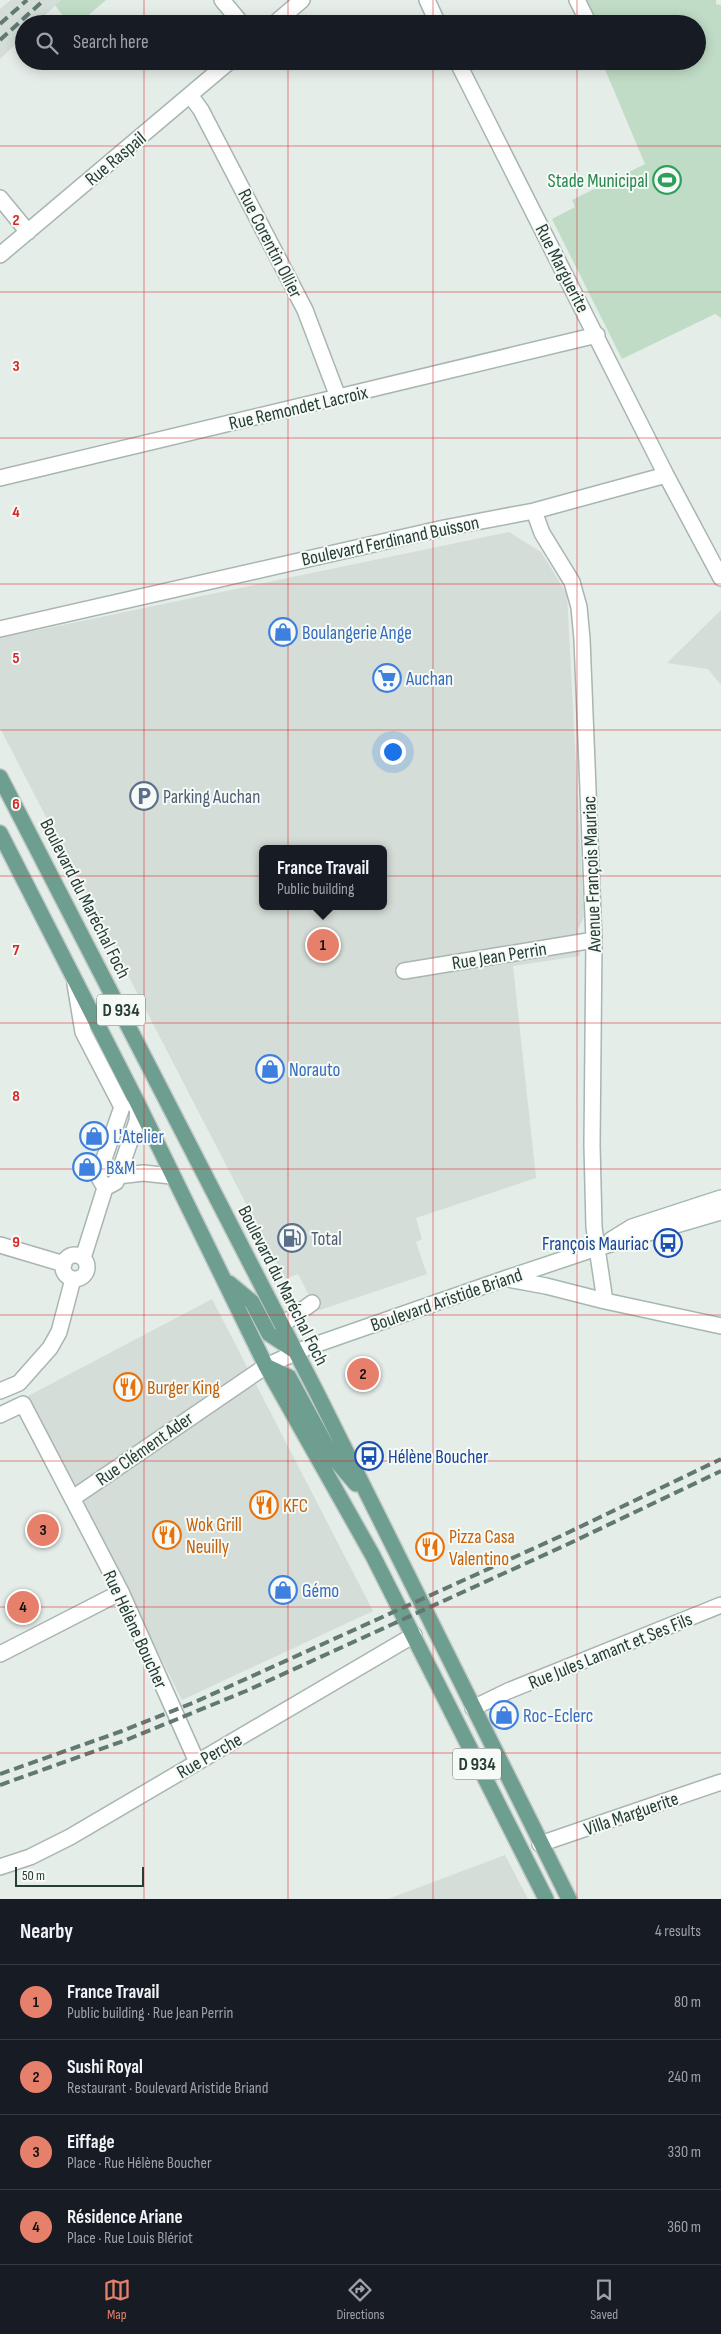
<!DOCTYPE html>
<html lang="en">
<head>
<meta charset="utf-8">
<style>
  :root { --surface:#171b24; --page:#242831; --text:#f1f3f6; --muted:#9ea1a6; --line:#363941; --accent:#e6806b }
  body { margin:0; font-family:"Sofia Sans Condensed",sans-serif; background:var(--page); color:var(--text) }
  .scale { position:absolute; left:15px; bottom:12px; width:129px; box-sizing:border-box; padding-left:5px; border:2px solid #263e36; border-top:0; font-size:14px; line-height:18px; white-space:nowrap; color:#263e36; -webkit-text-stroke:4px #f6faf7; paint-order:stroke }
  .you { position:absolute; left:392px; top:751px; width:18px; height:18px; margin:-12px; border:4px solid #fff; border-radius:50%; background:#1a73e8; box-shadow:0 0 0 8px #1a73e833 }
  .badge { display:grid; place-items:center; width:32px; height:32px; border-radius:50%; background:var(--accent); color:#111; font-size:16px; font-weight:700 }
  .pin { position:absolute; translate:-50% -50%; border:2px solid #fff; box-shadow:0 1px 5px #0006 }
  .popup { position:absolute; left:259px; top:845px; width:128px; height:65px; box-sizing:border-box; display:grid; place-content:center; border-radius:8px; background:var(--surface); filter:drop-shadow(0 1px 4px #0005); font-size:16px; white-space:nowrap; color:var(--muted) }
  .popup b { font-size:19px; color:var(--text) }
  .popup::after { content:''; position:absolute; left:50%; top:100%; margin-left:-10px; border:10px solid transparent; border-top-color:var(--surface) }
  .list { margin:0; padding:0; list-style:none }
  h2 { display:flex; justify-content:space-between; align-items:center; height:65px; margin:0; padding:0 20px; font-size:21px }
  h2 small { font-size:16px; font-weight:400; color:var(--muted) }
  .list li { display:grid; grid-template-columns:32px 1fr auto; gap:15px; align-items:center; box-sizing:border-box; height:75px; padding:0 20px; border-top:1px solid var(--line) }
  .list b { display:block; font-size:19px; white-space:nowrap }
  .list p { margin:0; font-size:16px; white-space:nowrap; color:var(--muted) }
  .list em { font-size:16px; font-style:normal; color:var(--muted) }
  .icon { flex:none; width:28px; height:28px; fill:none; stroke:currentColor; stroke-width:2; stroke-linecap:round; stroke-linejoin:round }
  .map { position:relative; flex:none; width:721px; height:1899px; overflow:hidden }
  .search { position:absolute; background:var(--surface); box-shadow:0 2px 12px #0003; left:15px; right:15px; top:15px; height:55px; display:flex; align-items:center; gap:12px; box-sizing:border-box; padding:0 18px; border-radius:28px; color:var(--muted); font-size:19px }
  .sheet { height:365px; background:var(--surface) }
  nav { display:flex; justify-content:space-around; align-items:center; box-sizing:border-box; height:70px; border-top:1px solid var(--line); background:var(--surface); font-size:14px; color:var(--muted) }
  nav a { display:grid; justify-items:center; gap:2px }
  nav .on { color:var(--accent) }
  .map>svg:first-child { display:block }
  .built { fill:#d4ddd8; fill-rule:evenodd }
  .green { fill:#c0dcc6 }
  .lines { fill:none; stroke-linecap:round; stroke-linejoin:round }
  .street-casing { stroke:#a8b5b0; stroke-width:18 }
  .secondary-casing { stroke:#a5b8b0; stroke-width:18 }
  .primary-casing { stroke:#c2c9c7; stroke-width:18 }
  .street { stroke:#fff; stroke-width:15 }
  .secondary { stroke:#fff; stroke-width:15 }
  .primary { stroke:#6e9e8f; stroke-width:15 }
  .rail { stroke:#617971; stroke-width:4; stroke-dasharray:10 5; stroke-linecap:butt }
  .grid { fill:none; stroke:#d62828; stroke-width:1; stroke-opacity:0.55 }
  .labels { text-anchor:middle; stroke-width:4; stroke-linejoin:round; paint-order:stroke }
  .shield { fill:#f6faf7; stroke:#647670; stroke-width:1 }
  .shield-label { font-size:18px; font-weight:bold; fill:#263e36 }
  .street-label { font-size:19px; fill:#263e36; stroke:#f6faf7 }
  .leisure-label { font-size:19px; fill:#27864d; stroke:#f6faf7; text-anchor:end }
  .shop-label { font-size:19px; fill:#366cbe; stroke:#f6faf7; text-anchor:start }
  .service-label { font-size:19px; fill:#4e5e75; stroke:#f6faf7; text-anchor:start }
  .transit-label { font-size:19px; fill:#164399; stroke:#f6faf7; text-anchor:end }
  .food-label { font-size:19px; fill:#c56008; stroke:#f6faf7; text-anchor:start }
  .grid-label { font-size:16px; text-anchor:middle; font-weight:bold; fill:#d62828; stroke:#f6faf7; stroke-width:4; stroke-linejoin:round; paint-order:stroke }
</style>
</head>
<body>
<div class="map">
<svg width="721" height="1899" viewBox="0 0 721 1899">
  <rect width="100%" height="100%" fill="#e5ede9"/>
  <!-- built -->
  <path class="built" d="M11,0H61L36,24H24V36L0,59V9Z
    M509,532L541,552L567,594L584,917L578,929L580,956L513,966L536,1178L416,1218L422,1239L416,1242L427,1274L317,1311L298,1274L285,1279L0,728V638ZM263,849H383V906H263Z
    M721,610V685L708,669L667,663Z
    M212,1299L373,1611L182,1700L28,1396Z
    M505,1855L528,1899H388Z"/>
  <!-- green -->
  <path class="green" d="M61,0H106L78,24H69L55,5Z
    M583,0H716V4L721,5V318L715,314L622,359L552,219L575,207L572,200L645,164L604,67L617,61H697V24H594Z"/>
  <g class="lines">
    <defs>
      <path id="street" d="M222,0L242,24
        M427,0L438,24
        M577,0L589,24
        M274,24L302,0
        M457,61L666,475L721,578
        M190,95L201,110L305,310L338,397
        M0,198L28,232
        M0,255L230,61
        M0,478L597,335
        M534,511L542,533L572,582L579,607L582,639L594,940L592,1145L594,1227L597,1248
        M0,629L444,528L534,511L666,475
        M404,971L594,940
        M75,984L83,1032L122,1107
        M118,1176L143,1173L171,1176
        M105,1188L116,1182L118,1176L137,1121L138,1104L134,1105
        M0,1245L64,1264
        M63 1267a12 12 0 1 1 24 0a12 12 0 1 1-24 0Z
        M83,1258L105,1188L98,1176L122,1107
        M282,1325L312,1303
        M0,1391L19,1383L50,1348L59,1332L73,1279
        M0,1415L23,1404L121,1592L197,1762
        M73,1498L266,1366
        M0,1654L121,1592
        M473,1708L508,1691L721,1605
        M540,1844L721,1782
        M0,1867L30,1857L70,1837L414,1635"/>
      <path id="secondary" d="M611,1240L632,1227L721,1198
        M597,1248L605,1301L721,1326
        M508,1279L546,1286L605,1301
        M266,1366L306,1348L504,1279L597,1248L721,1212"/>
      <path id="primary" d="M0,777L317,1393L569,1899
        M0,833L138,1104L266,1366L373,1556L546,1899
        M229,1283L252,1302L269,1334L295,1351
        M266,1366L289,1377L332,1456L356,1484"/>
    </defs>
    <!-- street casing -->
    <use href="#street" class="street-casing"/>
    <!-- secondary casing -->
    <use href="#secondary" class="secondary-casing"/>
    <!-- primary casing -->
    <use href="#primary" class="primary-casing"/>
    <!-- street -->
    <use href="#street" class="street"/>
    <!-- secondary -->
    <use href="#secondary" class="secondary"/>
    <!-- primary -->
    <use href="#primary" class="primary"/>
    <!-- rail -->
    <path class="rail" d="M0,24L27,0
      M0,40L44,0
      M0,1774L122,1731L195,1702L561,1536L721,1459
      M0,1785L126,1740L246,1691L566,1545L721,1471"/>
  </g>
  <!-- grid -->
  <path class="grid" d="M144,0V24M288,0V24M433,0V24M577,0V24M144,61V1899M288,61V1899M433,61V1899M577,61V1899M0,146H721M0,292H721M0,438H721M0,584H721M0,730H721M0,876H721M0,1023H721M0,1169H721M0,1315H721M0,1461H721M0,1607H721M0,1753H721"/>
  <!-- icons -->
  <defs>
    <symbol id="stadium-ring" viewBox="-11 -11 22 22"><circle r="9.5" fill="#f6faf7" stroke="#2e9e5b" stroke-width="1.5"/><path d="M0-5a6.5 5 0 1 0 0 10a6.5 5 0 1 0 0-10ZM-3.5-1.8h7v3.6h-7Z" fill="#2e9e5b"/></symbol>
    <symbol id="shop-ring" viewBox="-11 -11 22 22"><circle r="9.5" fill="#f6faf7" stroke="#3f7fe0" stroke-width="1.5"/><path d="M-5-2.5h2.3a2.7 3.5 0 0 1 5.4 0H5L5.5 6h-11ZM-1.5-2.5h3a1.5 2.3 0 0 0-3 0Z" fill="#3f7fe0"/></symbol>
    <symbol id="supermarket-ring" viewBox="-11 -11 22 22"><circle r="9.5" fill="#f6faf7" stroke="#3f7fe0" stroke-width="1.5"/><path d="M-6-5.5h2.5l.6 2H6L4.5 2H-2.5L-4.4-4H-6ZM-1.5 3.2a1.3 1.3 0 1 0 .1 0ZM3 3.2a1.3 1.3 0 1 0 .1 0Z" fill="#3f7fe0"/></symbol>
    <symbol id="parking-ring" viewBox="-11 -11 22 22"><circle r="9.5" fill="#f6faf7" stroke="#5c6f8a" stroke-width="1.5"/><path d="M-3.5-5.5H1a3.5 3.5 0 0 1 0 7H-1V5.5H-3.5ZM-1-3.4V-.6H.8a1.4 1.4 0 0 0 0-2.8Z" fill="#5c6f8a"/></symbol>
    <symbol id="fuel-ring" viewBox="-11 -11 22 22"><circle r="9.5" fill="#f6faf7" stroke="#5c6f8a" stroke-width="1.5"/><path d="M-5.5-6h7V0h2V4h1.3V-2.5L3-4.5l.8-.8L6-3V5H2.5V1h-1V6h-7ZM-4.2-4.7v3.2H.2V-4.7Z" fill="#5c6f8a"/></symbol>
    <symbol id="bus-ring" viewBox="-11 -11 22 22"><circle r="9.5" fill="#f6faf7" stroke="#1a4fb4" stroke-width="1.5"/><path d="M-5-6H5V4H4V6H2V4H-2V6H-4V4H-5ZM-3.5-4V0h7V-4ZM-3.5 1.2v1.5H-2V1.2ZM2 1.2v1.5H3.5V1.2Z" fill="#1a4fb4"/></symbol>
    <symbol id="restaurant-ring" viewBox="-11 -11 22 22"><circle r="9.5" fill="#f6faf7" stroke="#e8710a" stroke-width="1.5"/><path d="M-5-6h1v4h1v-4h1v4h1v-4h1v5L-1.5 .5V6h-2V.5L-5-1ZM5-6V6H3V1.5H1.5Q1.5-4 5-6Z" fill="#e8710a"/></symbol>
  </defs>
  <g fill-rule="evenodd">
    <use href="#stadium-ring" x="651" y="164" width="32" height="32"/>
    <use href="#shop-ring" x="267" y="616" width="32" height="32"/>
    <use href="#supermarket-ring" x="371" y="662" width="32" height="32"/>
    <use href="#parking-ring" x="128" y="780" width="32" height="32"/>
    <use href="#shop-ring" x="254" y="1053" width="32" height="32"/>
    <use href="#shop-ring" x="78" y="1120" width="32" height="32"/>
    <use href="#shop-ring" x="71" y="1151" width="32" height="32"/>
    <use href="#fuel-ring" x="276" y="1222" width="32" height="32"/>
    <use href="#bus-ring" x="652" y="1227" width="32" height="32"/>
    <use href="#restaurant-ring" x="112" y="1371" width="32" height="32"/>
    <use href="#bus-ring" x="353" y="1440" width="32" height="32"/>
    <use href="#restaurant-ring" x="248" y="1489" width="32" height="32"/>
    <use href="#restaurant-ring" x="151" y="1519" width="32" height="32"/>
    <use href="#restaurant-ring" x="414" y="1531" width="32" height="32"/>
    <use href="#shop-ring" x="267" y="1574" width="32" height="32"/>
    <use href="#shop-ring" x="488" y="1699" width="32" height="32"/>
  </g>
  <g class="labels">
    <!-- shield labels -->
    <g class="shield">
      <rect x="97" y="994.5" width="48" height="31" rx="4"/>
      <rect x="453" y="1748.5" width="48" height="31" rx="4"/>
    </g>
    <g class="shield-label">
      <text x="121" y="1016">D 934</text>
      <text x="477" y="1770">D 934</text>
    </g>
    <!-- street labels -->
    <g class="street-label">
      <text transform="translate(115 158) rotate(-40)" y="7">Rue Raspail</text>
      <text transform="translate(271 243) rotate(63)" y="7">Rue Corentin Ollier</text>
      <text transform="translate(563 268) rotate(63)" y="7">Rue Marguerite</text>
      <text transform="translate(298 407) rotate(-13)" y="7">Rue Remondet Lacroix</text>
      <text transform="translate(390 540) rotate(-12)" y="7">Boulevard Ferdinand Buisson</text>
      <text transform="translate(591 874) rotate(-92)" y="7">Avenue François Mauriac</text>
      <text transform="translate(86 898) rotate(63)" y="7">Boulevard du Maréchal Foch</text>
      <text transform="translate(499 955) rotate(-9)" y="7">Rue Jean Perrin</text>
      <text transform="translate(284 1285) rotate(63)" y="7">Boulevard du Maréchal Foch</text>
      <text transform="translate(446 1299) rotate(-19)" y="7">Boulevard Aristide Briand</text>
      <text transform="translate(144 1448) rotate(-35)" y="7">Rue Clément Ader</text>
      <text transform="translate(136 1629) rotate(65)" y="7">Rue Hélène Boucher</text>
      <text transform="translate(610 1650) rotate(-22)" y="7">Rue Jules Lamant et Ses Fils</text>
      <text transform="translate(209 1755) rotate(-30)" y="7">Rue Perche</text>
      <text transform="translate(631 1813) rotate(-19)" y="7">Villa Marguerite</text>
    </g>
    <!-- leisure labels -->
    <g class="leisure-label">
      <text x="648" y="187">Stade Municipal</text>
    </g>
    <!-- shop labels -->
    <g class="shop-label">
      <text x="302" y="639">Boulangerie Ange</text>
      <text x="406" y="685">Auchan</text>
      <text x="289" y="1076">Norauto</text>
      <text x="113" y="1143">L'Atelier</text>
      <text x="106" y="1174">B&amp;M</text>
      <text x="302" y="1597">Gémo</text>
      <text x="523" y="1722">Roc-Eclerc</text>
    </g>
    <!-- service labels -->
    <g class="service-label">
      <text x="163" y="803">Parking Auchan</text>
      <text x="311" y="1245">Total</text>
    </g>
    <!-- transit labels -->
    <g class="transit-label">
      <text x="649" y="1250">François Mauriac</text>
      <text x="388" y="1463" text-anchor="start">Hélène Boucher</text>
    </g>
    <!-- food labels -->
    <g class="food-label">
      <text x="147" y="1394">Burger King</text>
      <text x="283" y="1512">KFC</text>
      <text x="186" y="1531">Wok Grill<tspan x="186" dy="22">Neuilly</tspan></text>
      <text x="449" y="1543">Pizza Casa<tspan x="449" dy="22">Valentino</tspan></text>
    </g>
  </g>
  <g class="grid-label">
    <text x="16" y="225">2</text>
    <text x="16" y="371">3</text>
    <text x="16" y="517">4</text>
    <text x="16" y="663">5</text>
    <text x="16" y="809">6</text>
    <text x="16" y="955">7</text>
    <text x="16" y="1101">8</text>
    <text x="16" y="1247">9</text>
  </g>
</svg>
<div class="scale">50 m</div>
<div class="you"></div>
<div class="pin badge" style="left:323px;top:945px">1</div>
<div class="popup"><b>France Travail</b>Public building</div>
<div class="pin badge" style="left:363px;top:1374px">2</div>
<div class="pin badge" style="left:43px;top:1530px">3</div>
<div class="pin badge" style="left:23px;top:1607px">4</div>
<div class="search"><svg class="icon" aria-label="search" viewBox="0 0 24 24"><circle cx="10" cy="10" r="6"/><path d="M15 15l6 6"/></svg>Search here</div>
</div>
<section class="sheet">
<h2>Nearby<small>4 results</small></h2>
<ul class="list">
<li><span class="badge">1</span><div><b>France Travail</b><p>Public building · Rue Jean Perrin</p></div><em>80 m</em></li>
<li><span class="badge">2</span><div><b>Sushi Royal</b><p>Restaurant · Boulevard Aristide Briand</p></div><em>240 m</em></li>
<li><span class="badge">3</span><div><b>Eiffage</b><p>Place · Rue Hélène Boucher</p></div><em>330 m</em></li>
<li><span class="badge">4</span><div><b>Résidence Ariane</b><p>Place · Rue Louis Blériot</p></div><em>360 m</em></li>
</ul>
</section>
<nav>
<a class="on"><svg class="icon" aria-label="map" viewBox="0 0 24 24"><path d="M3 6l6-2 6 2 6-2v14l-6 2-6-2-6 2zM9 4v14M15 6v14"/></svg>Map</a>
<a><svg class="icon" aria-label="directions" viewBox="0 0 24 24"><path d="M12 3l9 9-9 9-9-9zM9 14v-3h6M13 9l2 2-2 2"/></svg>Directions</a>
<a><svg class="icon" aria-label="saved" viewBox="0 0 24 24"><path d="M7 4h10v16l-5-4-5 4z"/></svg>Saved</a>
</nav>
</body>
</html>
